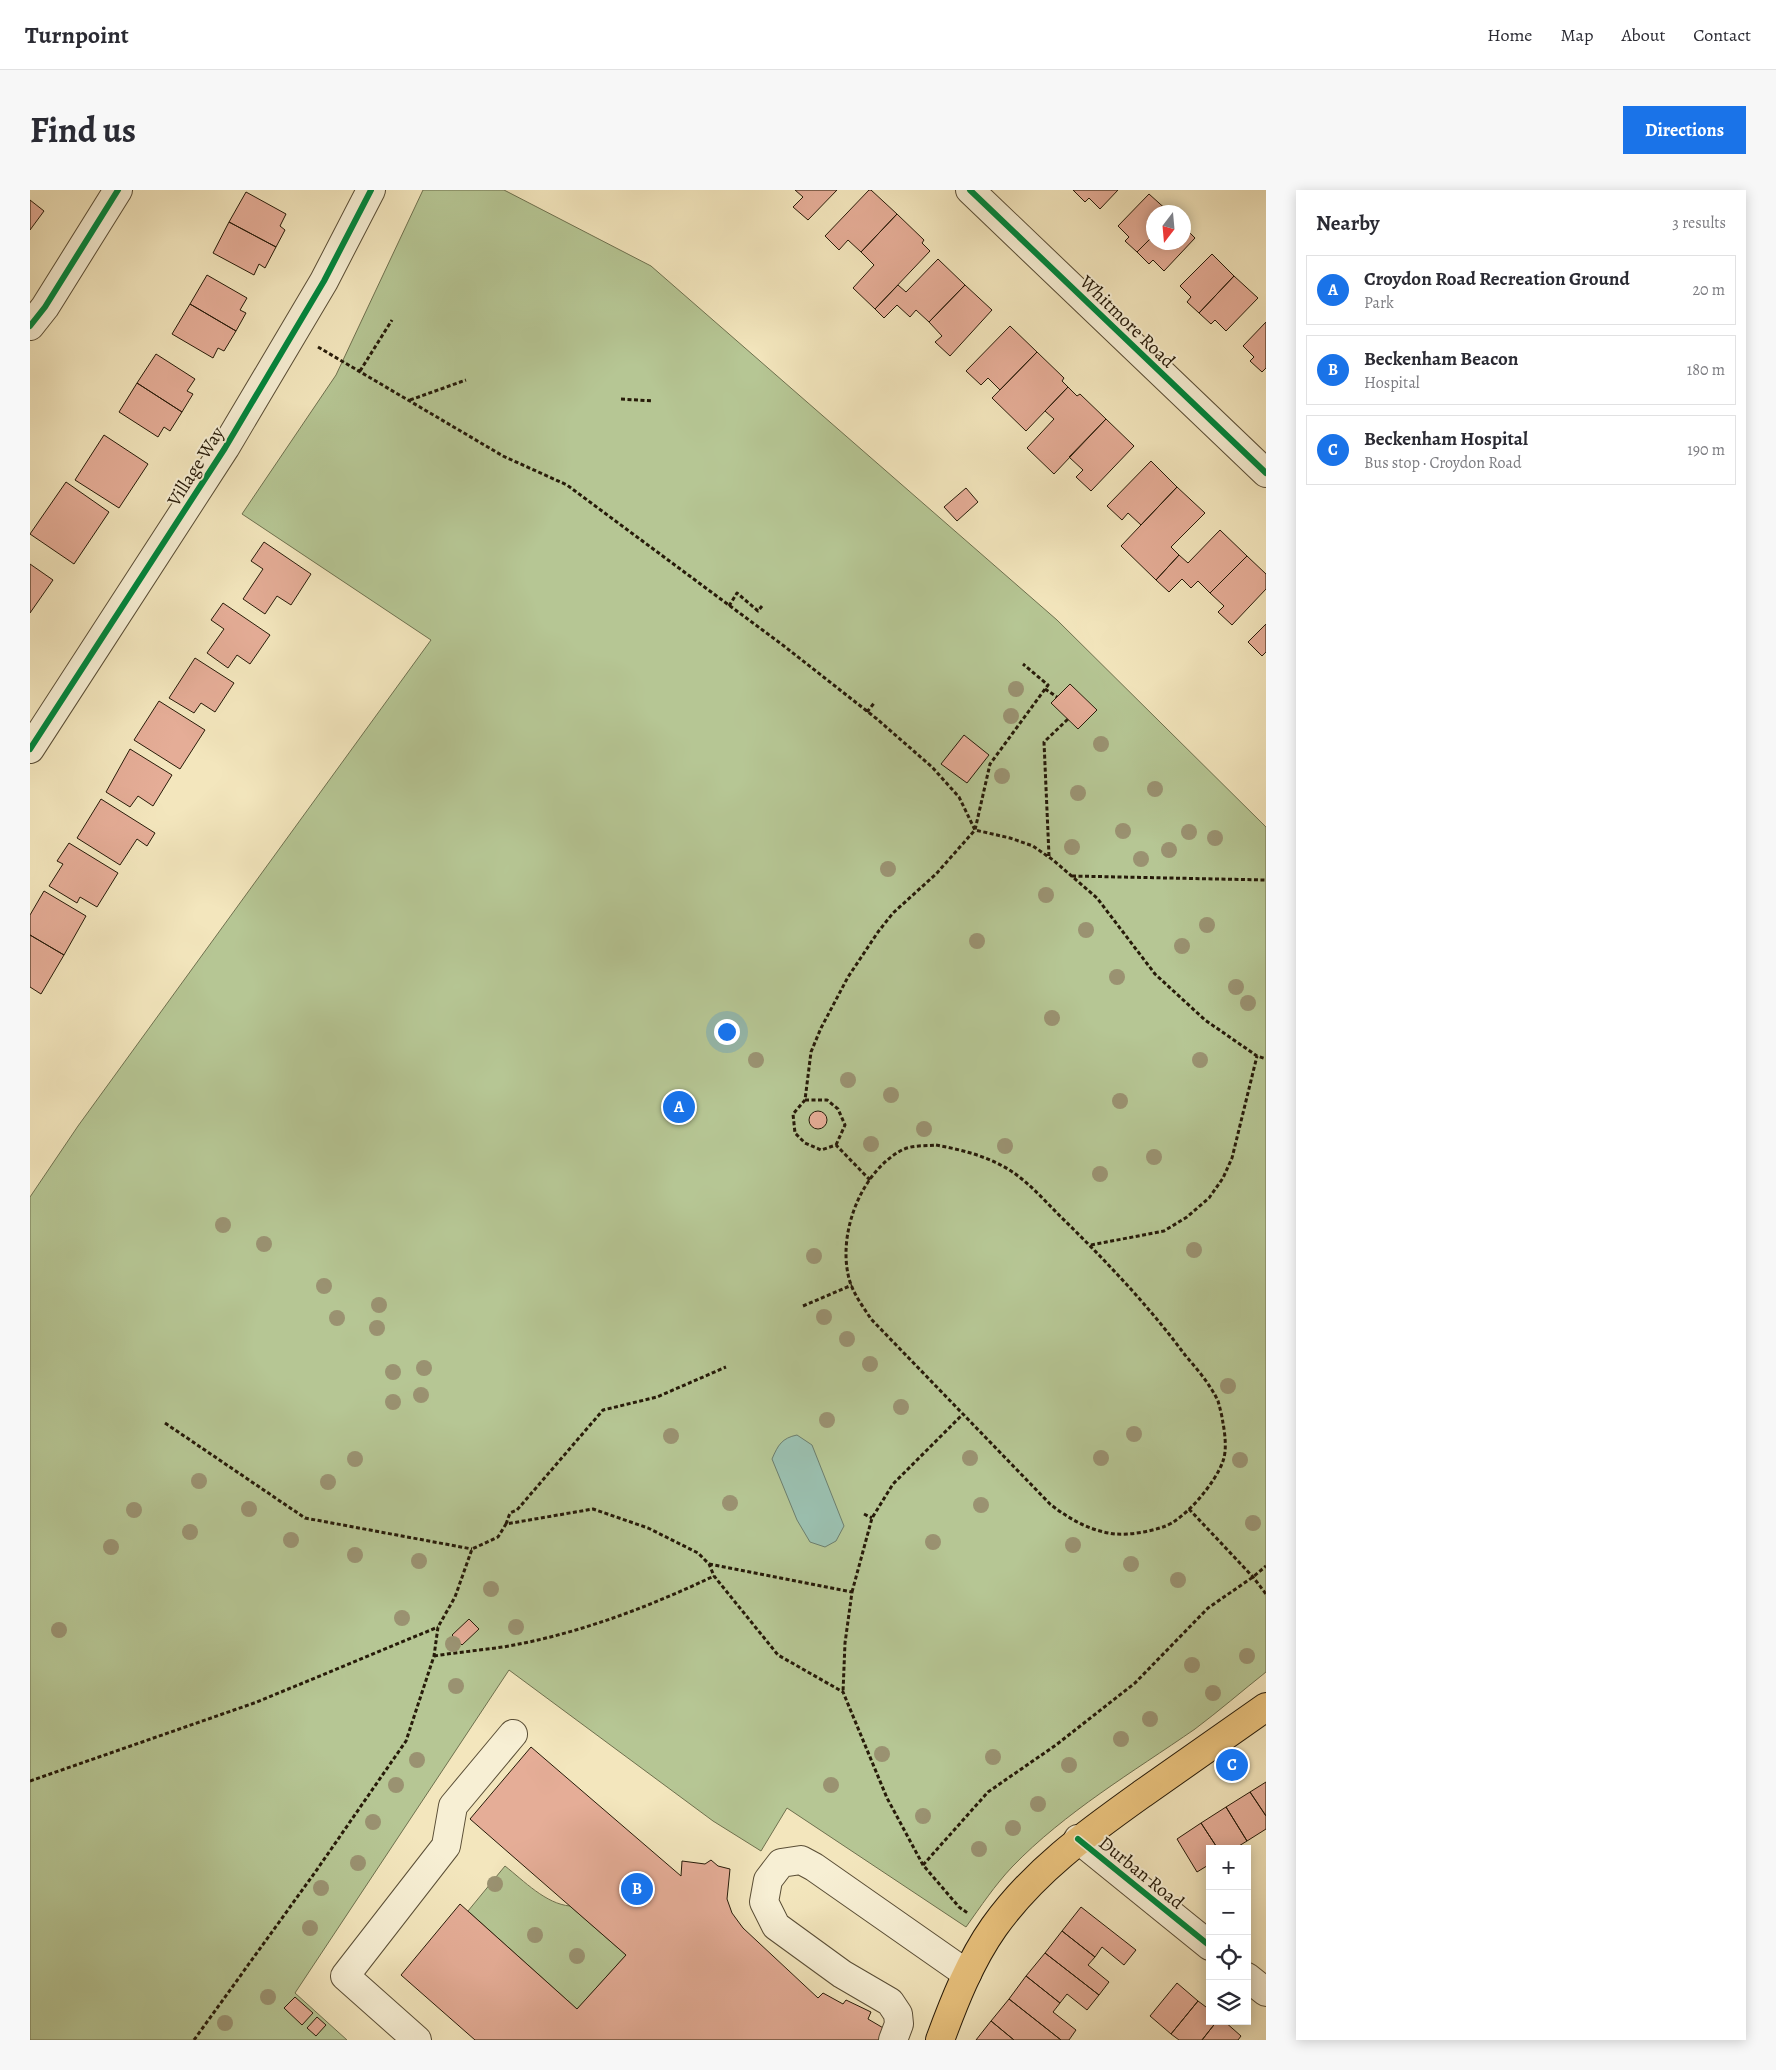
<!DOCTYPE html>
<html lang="en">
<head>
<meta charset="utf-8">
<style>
  :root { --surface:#fff; --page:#f7f7f7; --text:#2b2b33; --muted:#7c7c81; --line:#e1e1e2; --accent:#1a73e8 }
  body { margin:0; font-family:Alegreya,serif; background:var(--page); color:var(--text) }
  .controls { position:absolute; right:15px; bottom:15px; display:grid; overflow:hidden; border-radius:0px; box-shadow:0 2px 12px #0003 }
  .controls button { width:45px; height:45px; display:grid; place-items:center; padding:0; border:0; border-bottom:1px solid var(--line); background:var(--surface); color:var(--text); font:25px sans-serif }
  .compass { position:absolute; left:1116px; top:15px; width:45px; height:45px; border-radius:50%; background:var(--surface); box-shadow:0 2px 12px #0003; rotate:196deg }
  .you { position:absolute; left:696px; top:841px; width:18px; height:18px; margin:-12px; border:4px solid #fff; border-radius:50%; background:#1a73e8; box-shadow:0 0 0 8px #1a73e833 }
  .badge { display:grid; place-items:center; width:32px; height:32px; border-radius:50%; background:var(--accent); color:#fff; font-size:16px; font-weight:700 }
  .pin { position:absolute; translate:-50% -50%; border:2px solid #fff; box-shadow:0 1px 5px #0006 }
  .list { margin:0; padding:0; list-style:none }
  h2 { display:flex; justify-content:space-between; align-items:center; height:65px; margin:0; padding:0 20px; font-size:21px }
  h2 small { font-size:16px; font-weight:400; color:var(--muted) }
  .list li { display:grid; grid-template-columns:32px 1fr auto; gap:15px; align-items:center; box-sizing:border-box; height:70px; margin:0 10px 10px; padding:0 10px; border:1px solid var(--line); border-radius:0px }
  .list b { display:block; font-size:19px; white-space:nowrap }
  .list p { margin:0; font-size:16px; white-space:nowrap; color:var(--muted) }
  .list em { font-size:16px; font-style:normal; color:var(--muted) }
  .icon { flex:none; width:28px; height:28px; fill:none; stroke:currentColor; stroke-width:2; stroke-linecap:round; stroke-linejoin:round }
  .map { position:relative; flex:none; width:1236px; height:1850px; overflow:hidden; border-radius:0px }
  header { display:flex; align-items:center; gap:30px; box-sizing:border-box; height:70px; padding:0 25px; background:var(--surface); border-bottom:1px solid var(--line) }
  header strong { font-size:24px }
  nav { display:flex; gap:28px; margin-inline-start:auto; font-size:18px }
  .intro { display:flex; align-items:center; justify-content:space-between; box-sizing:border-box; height:120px; padding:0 30px }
  h1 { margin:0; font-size:35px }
  .button { padding:12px 22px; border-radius:0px; background:var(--accent); color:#fff; font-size:18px; font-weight:700 }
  main { display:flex; gap:30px; padding:0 30px }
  aside { flex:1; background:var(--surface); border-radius:0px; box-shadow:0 2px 12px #0003 }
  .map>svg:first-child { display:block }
  .green { fill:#b6c694; stroke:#6e704e }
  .water { fill:#9bc0b0; stroke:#6d7e6d }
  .building { fill:#e5ad97; stroke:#271b09 }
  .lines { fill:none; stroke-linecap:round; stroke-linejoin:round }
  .minor-casing { stroke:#5a4e36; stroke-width:30 }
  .major-casing { stroke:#271b09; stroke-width:30 }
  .path { stroke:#271b09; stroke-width:3; stroke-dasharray:4 2.5; stroke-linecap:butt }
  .minor { stroke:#f7efd4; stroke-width:28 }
  .major { stroke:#eac37e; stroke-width:28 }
  .cycleway-casing { stroke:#f7efd4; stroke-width:9 }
  .cycleway { stroke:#00873e; stroke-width:6 }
  .tree { fill:#9a9271 }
  .labels { text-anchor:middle; stroke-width:4; stroke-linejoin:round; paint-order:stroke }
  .street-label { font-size:19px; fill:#271b09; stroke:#f7efd4 }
</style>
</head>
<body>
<header>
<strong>Turnpoint</strong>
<nav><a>Home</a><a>Map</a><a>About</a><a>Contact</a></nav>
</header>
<div class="intro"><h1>Find us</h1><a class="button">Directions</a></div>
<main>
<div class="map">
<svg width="1236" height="1850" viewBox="0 0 1236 1850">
  <rect width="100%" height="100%" fill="#f3e6bd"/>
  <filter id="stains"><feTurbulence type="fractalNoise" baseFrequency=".004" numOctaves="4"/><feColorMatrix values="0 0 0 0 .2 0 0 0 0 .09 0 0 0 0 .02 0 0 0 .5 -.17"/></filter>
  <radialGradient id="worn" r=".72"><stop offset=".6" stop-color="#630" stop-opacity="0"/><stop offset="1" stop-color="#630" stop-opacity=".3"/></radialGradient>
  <!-- green -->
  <path class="green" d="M393,0H474L621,76L1027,430L1236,637V1482C1212,1501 1189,1521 1165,1539C1103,1582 1035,1622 982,1677C965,1695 951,1716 936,1737L757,1618L731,1661L683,1631L479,1480L265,1803L317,1850H0V1007L48,936L401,450L212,324L306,185Z
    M475,1676C494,1691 516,1714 540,1716L596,1765L547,1819L438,1721Z"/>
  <!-- water -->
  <path class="water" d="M767,1245L782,1255L814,1336L806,1351L795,1357L780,1352L767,1330L742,1269C748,1255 752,1248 767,1245Z"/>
  <!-- building -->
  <path class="building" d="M765,0H807L778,30L763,17L773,7Z
    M839,0H841L867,24L831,62L818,50L809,60L795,46Z
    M1043,0H1088L1070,19L1059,8L1055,12Z
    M216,2L256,24L250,36L255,40L246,57L199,32Z
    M1119,4L1139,22H1124V45L1107,62L1095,51L1099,47L1088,36Z
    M0,10L14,21L0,40Z
    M867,24L894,50L892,53L900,61L845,119L823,98L844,75L831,62Z
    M199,32L246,57L235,78L229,74L224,85L183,63Z
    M1154,37L1165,48L1134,81L1123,70L1119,74L1107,62L1124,45V52H1154Z
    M1182,64L1204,86L1169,123L1157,112L1161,107L1150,96Z
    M908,69L935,95L899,132L886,120L880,127L867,115L854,128L845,119L868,95L876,102Z
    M177,85L217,108L210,120L216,123L206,141L160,114Z
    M1204,86L1228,108L1196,141L1185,130L1181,134L1169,123Z
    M935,95L962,120L920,166L905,152L912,146L899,132Z
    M160,114L206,141L194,161L188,158L183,168L142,144Z
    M1236,132V178L1232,182L1220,171L1224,167L1213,156Z
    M980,136L1007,162L970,200L958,188L951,195L936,181Z
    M1007,162L1034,188L1032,191L1038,197L996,241L962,208Z
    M126,164L165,189L157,201L163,204L152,222L107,193Z
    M107,193L152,222L140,241L134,237L128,247L89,222Z
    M1038,197L1047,206L1050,204L1076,229L1024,284L997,258L1024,229L1015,221Z
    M1076,229L1104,256L1061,301L1046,287L1053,280L1039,267Z
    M74,245L118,274L89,318L45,290Z
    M1121,271L1147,297L1111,335L1098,323L1092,330L1077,316Z
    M36,292L79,322L44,374L0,344Z
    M1147,297L1175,323L1141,357L1149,365L1126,390L1091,356Z
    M936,298L948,312L927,331L914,317Z
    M1190,340L1217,366L1180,403L1168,391L1161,398L1152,389L1139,402L1126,390L1149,365L1158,373Z
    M234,352L281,384L261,415L247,406L235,424L213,409L233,379L221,371Z
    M1217,366L1236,384V399L1202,435L1188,422L1194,416L1180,403Z
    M0,374L23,390L0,423Z
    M193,413L240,445L220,474L207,465L198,478L177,463L194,439L181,430Z
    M1236,434V462L1232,466L1218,452Z
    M165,468L204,493L185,522L171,513L164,523L139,508Z
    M1040,494L1067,520L1048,539L1021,513Z
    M129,511L175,540L150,579L104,550Z
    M934,545L959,565L937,593L911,574Z
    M100,559L142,585L123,616L108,606L100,617L76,602Z
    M71,609L125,643L117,656L107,649L90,675L47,648Z
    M39,653L88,683L67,717L50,707L47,713L19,696L33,674L27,671Z
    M14,701L56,726L34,765L0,745V725Z
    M0,745L34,765L11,804L0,797Z
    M779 930a9 9 0 1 1 18 0a9 9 0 1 1-18 0Z
    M439,1429L449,1439L432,1455L422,1445Z
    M501,1557L651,1686L652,1671L675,1674L681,1670L688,1676L700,1679L697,1709L702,1723L713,1738L788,1808L793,1803L813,1814L816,1810L841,1822L838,1829L855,1839L849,1850H445L371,1785L430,1714L547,1819L596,1765L440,1629Z
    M1236,1592V1626L1220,1602Z
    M1220,1602L1236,1626V1639L1217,1651L1196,1617Z
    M1196,1617L1217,1651L1204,1659H1188L1171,1633Z
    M1171,1633L1188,1659H1180V1674L1167,1682L1147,1649Z
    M1051,1717L1106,1760L1094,1775L1072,1757L1065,1767L1032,1741Z
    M1032,1741L1065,1767L1058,1775L1079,1792L1069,1805L1015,1763Z
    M1015,1763L1069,1805L1057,1820L1037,1804L1030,1813L996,1786Z
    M996,1786L1030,1813L1023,1822L1046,1840L1039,1850H1031L979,1809Z
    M1147,1793L1168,1811L1141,1844L1120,1826Z
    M265,1807L283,1823L272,1835L254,1818Z
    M979,1809L1031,1850H984L961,1831Z
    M1168,1811L1180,1820V1831H1187L1172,1850H1149L1141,1844Z
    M287,1827L296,1835L286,1846L277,1838Z
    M961,1831L984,1850H946Z
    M1187,1831H1194L1211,1846L1208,1850H1172Z"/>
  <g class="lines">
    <defs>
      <path id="minor" d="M940,0L1236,283
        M0,136L15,117L88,0
        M0,559L195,258L294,91L341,0
        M1048,1649L1180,1756
        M1217,1787L1236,1802
        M387,1850L315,1786L416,1656L423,1616L483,1544
        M863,1850L869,1834L868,1824L860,1812L812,1784L746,1736L734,1712L738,1690L751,1673L771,1670L784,1677L937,1784"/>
      <path id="major" d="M910,1850C924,1812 940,1771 964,1737C1004,1681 1056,1644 1112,1604C1153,1575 1194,1546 1236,1517"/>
    </defs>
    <!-- minor casing -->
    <use href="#minor" class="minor-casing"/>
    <!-- major casing -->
    <use href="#major" class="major-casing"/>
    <!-- path -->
    <path class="path" d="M288,157L473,266L537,295L754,456L847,529L902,577L929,607L945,640L980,648L1003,656L1023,670L1067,708L1125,784L1175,830L1227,866L1236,869
      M330,181L362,130
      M591,209L623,211
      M380,210L436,190
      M699,416L707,403L728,421L732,416
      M1015,499L1027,507
      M837,522L845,512
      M1019,666L1014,552L1038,529
      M1042,686L1236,690
      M775,910H797L808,919L815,935L806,955
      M906,955C933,960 961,967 984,983C1001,995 1016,1012 1031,1027C1075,1070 1118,1115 1155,1165C1167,1179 1180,1194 1188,1211C1190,1218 1192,1226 1193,1233C1195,1244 1197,1260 1193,1271C1186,1292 1155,1330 1133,1337C1118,1342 1100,1345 1085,1344C1060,1341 1039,1329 1020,1314L841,1129C832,1115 821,1101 818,1084C809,1041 831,982 872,960C882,955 895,956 906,955Z
      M840,990L806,955L791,960L775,953L765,943L763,924L775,910L781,862L791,838L818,787L848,742L863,723L906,684L945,640L960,574L1018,495L993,474
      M1061,1055L1134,1041L1157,1027L1179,1008L1193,988L1202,968L1227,866
      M773,1116L822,1095
      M135,1233L275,1328L442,1359
      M1159,1319L1223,1387L1236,1404
      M834,1324L842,1328
      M476,1334L480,1323L487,1320L573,1220L627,1207L696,1177
      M679,1374L822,1402L815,1453L813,1502
      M822,1402L842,1328L863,1294L933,1224
      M404,1466C429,1462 454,1460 479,1456C550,1443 619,1417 684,1386
      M0,1591L227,1512L408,1437
      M893,1675L958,1602L1026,1555L1105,1493L1178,1418L1223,1387L1236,1376
      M164,1850L286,1681L376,1551L404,1466L408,1437L425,1407L442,1359L468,1347L476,1334L563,1319L618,1338L668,1363L679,1374L684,1386L748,1465L813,1502L857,1608L893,1675L929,1717L939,1724"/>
    <!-- minor -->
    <use href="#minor" class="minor"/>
    <!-- major -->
    <use href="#major" class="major"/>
    <defs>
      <path id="cycleway" d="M940,0L1236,283
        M0,136L15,117L88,0
        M0,559L195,258L294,91L341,0
        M1048,1649L1180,1756"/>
    </defs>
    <!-- cycleway casing -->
    <use href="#cycleway" class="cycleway-casing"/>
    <!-- cycleway -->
    <use href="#cycleway" class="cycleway"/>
  </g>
  <!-- trees -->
  <g class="tree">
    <circle cx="986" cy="499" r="8"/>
    <circle cx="981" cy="526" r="8"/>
    <circle cx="1071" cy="554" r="8"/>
    <circle cx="972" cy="586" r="8"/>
    <circle cx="1125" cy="599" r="8"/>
    <circle cx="1048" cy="603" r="8"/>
    <circle cx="1093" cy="641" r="8"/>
    <circle cx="1159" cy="642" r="8"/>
    <circle cx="1185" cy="648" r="8"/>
    <circle cx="1042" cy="657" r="8"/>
    <circle cx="1139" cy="660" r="8"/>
    <circle cx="1111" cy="669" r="8"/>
    <circle cx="858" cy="679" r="8"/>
    <circle cx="1016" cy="705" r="8"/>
    <circle cx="1177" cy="735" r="8"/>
    <circle cx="1056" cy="740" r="8"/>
    <circle cx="947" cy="751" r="8"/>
    <circle cx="1152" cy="756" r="8"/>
    <circle cx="1087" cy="787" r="8"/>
    <circle cx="1206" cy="797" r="8"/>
    <circle cx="1218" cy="813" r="8"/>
    <circle cx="1022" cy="828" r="8"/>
    <circle cx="726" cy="870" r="8"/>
    <circle cx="1170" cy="870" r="8"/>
    <circle cx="818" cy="890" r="8"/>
    <circle cx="861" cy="905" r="8"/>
    <circle cx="1090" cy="911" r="8"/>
    <circle cx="894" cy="939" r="8"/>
    <circle cx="841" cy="954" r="8"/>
    <circle cx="975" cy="956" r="8"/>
    <circle cx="1124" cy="967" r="8"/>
    <circle cx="1070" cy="984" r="8"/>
    <circle cx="193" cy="1035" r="8"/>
    <circle cx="234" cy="1054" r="8"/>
    <circle cx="1164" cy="1060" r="8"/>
    <circle cx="784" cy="1066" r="8"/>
    <circle cx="294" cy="1096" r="8"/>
    <circle cx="349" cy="1115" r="8"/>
    <circle cx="794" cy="1127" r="8"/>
    <circle cx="307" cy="1128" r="8"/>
    <circle cx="347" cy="1138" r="8"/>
    <circle cx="817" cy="1149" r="8"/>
    <circle cx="840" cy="1174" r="8"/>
    <circle cx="394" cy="1178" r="8"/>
    <circle cx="363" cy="1182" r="8"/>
    <circle cx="1198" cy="1196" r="8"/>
    <circle cx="391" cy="1205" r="8"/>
    <circle cx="363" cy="1212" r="8"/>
    <circle cx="871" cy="1217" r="8"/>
    <circle cx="797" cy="1230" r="8"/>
    <circle cx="1104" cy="1244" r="8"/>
    <circle cx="641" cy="1246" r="8"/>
    <circle cx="940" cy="1268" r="8"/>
    <circle cx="1071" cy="1268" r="8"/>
    <circle cx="325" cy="1269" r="8"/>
    <circle cx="1210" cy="1270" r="8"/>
    <circle cx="169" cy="1291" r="8"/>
    <circle cx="298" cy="1292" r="8"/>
    <circle cx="700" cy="1313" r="8"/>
    <circle cx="951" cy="1315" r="8"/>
    <circle cx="219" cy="1319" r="8"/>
    <circle cx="104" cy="1320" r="8"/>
    <circle cx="1223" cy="1333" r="8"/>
    <circle cx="160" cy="1342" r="8"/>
    <circle cx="261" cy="1350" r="8"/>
    <circle cx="903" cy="1352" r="8"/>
    <circle cx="1043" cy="1355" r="8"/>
    <circle cx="81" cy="1357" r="8"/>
    <circle cx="325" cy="1365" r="8"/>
    <circle cx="389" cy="1371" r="8"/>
    <circle cx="1101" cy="1374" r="8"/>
    <circle cx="1148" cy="1390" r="8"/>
    <circle cx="461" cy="1399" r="8"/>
    <circle cx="372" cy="1428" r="8"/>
    <circle cx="486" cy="1437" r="8"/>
    <circle cx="29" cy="1440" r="8"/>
    <circle cx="423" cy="1454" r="8"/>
    <circle cx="1217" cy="1466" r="8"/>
    <circle cx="1162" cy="1475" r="8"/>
    <circle cx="426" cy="1496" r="8"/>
    <circle cx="1183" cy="1503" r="8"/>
    <circle cx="1120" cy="1529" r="8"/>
    <circle cx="1091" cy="1549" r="8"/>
    <circle cx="852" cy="1564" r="8"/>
    <circle cx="963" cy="1567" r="8"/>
    <circle cx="387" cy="1570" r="8"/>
    <circle cx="1039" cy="1575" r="8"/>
    <circle cx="366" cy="1595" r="8"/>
    <circle cx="801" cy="1595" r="8"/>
    <circle cx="1008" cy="1614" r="8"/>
    <circle cx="893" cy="1626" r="8"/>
    <circle cx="343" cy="1632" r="8"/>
    <circle cx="983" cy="1638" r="8"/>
    <circle cx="949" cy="1659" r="8"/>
    <circle cx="328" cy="1673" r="8"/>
    <circle cx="465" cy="1694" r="8"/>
    <circle cx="291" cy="1698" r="8"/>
    <circle cx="280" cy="1738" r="8"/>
    <circle cx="505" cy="1745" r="8"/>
    <circle cx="547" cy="1766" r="8"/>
    <circle cx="238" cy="1807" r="8"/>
    <circle cx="195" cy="1833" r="8"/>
  </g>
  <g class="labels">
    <!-- street labels -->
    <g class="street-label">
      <text transform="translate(1098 131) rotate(44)" y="7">Whitmore Road</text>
      <text transform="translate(165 276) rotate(-58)" y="7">Village Way</text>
      <text transform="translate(1112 1682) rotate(39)" y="7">Durban Road</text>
    </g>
  </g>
  <rect width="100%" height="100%" filter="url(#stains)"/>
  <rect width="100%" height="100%" fill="url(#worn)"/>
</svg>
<div class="controls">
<button>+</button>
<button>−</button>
<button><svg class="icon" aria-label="locate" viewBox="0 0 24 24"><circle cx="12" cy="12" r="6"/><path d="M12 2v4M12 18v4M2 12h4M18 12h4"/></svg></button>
<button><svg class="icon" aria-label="layers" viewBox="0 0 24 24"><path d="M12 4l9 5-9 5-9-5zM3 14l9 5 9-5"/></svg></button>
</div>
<svg class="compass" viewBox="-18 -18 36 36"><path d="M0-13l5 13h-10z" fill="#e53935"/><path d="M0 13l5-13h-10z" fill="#7c7c81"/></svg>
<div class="you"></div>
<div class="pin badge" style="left:649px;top:917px">A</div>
<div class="pin badge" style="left:607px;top:1699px">B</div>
<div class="pin badge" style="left:1202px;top:1575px">C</div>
</div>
<aside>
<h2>Nearby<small>3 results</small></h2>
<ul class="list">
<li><span class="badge">A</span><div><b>Croydon Road Recreation Ground</b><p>Park</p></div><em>20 m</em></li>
<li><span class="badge">B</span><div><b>Beckenham Beacon</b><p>Hospital</p></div><em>180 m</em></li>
<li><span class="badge">C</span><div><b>Beckenham Hospital</b><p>Bus stop · Croydon Road</p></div><em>190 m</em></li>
</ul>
</aside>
</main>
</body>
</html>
